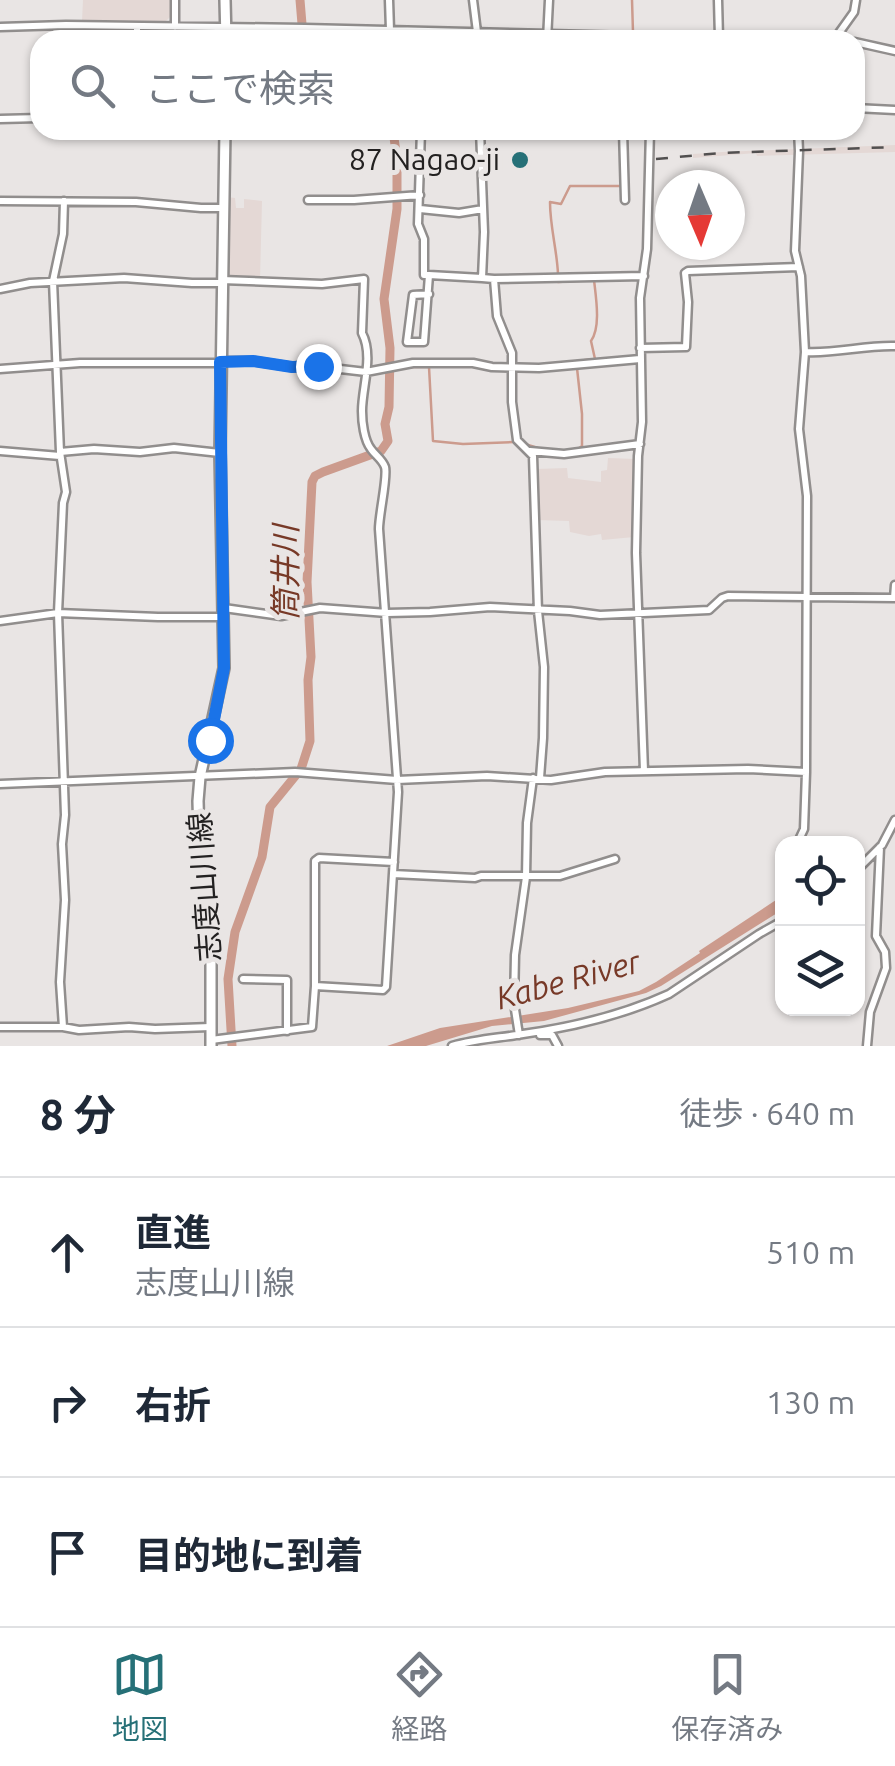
<!DOCTYPE html>
<html lang="ja">
<head>
<meta charset="utf-8">
<style>
  :root { --surface:#fff; --page:#f6f6f7; --text:#1f2937; --muted:#747a83; --line:#e0e1e3; --accent:#267077 }
  body { margin:0; font-family:Ubuntu,"Noto Sans JP",sans-serif; background:var(--page); color:var(--text) }
  .controls { position:absolute; right:30px; bottom:30px; display:grid; overflow:hidden; border-radius:20px; box-shadow:0 2px 8px #0004 }
  .controls button { width:90px; height:90px; display:grid; place-items:center; padding:0; border:0; border-bottom:2px solid var(--line); background:var(--surface); color:var(--text); font:50px sans-serif }
  .compass { position:absolute; left:655px; top:170px; width:90px; height:90px; border-radius:50%; background:var(--surface); box-shadow:0 2px 8px #0004; rotate:178deg }
  .stop { position:absolute; width:30px; height:30px; margin:-22px; border:8px solid #1a73e8; border-radius:50%; background:#fff }
  .stop.end { background:#1a73e8; border-color:#fff; box-shadow:0 2px 10px #0008 }
  .list { margin:0; padding:0; list-style:none }
  h2 { display:flex; justify-content:space-between; align-items:center; height:130px; margin:0; padding:0 40px; font-size:42px }
  h2 small { font-size:32px; font-weight:400; color:var(--muted) }
  .list li { display:grid; grid-template-columns:65px 1fr auto; gap:30px; align-items:center; box-sizing:border-box; height:150px; padding:0 40px; border-top:2px solid var(--line) }
  .list b { display:block; font-size:38px; white-space:nowrap }
  .list p { margin:0; font-size:32px; white-space:nowrap; color:var(--muted) }
  .list em { font-size:32px; font-style:normal; color:var(--muted) }
  .icon { flex:none; width:55px; height:55px; fill:none; stroke:currentColor; stroke-width:2; stroke-linecap:round; stroke-linejoin:round }
  .map { position:relative; flex:none; width:895px; height:1046px; overflow:hidden }
  .search { position:absolute; background:var(--surface); box-shadow:0 2px 8px #0004; left:30px; right:30px; top:30px; height:110px; display:flex; align-items:center; gap:25px; box-sizing:border-box; padding:0 35px; border-radius:30px; color:var(--muted); font-size:38px }
  .sheet { height:580px; background:var(--surface) }
  nav { display:flex; justify-content:space-around; align-items:center; box-sizing:border-box; height:140px; border-top:2px solid var(--line); background:var(--surface); font-size:28px; color:var(--muted) }
  nav a { display:grid; justify-items:center; gap:5px }
  nav .on { color:var(--accent) }
  .map>svg:first-child { display:block }
  .built { fill:#e4d8d5 }
  .water { fill:#cc9b8d }
  .lines { fill:none; stroke-linecap:round; stroke-linejoin:round }
  .stream { stroke:#cc9b8d; stroke-width:2.5 }
  .river { stroke:#cc9b8d; stroke-width:9 }
  .minor-casing { stroke:#918e8d; stroke-width:11 }
  .major-casing { stroke:#918e8d; stroke-width:14 }
  .minor { stroke:#fff; stroke-width:6 }
  .major { stroke:#fff; stroke-width:9 }
  .rail { stroke:#525050; stroke-width:2.5; stroke-dasharray:12 12; stroke-linecap:butt }
  .route { stroke:#1a73e8; stroke-width:12 }
  .poi-dot { fill:#267077; stroke:#e9e5e4; stroke-width:4 }
  .labels { text-anchor:middle; stroke-width:10; stroke-linejoin:round; paint-order:stroke }
  .poi-label { font-size:30px; fill:#232121; stroke:#e9e5e4; text-anchor:end }
  .street-label { font-size:30px; fill:#232121; stroke:#e9e5e4 }
  .water-label { font-size:32px; font-style:italic; fill:#773927; stroke:#e9e5e4 }
</style>
</head>
<body>
<div class="map">
<svg width="895" height="1046" viewBox="0 0 895 1046">
  <rect width="100%" height="100%" fill="#e9e5e4"/>
  <!-- built -->
  <path class="built" d="M83,0H171L172,15L165,22L82,21Z
    M895,145V152L757,156L756,153L693,158V154L722,152Z
    M227,197L235,198L236,208H244V199L262,201L260,280L227,278Z
    M608,458L636,459L634,537L602,540L601,534L589,536L570,532L569,521L537,520L536,469L567,468L568,478L601,482V471L607,470Z"/>
  <!-- water -->
  <path class="water" d="M782,896V910L661,986L646,993L544,1021L492,1026L426,1046H387L440,1028L568,1008L639,991L656,982L700,953L699,951Z"/>
  <g class="lines">
    <!-- stream -->
    <path class="stream" d="M632,0L633,32
      M620,131L621,153
      M558,274C557,250 550,227 550,202L561,204L570,186H621
      M558,282L594,280C596,298 601,327 591,341L595,359L577,361
      M410,367H429L433,441L463,444L514,442
      M577,368L582,414V446L578,449
      M525,444L541,449"/>
    <!-- river -->
    <path class="river" d="M298,40L302,24L300,0
      M232,1046L228,979L235,932L262,857L270,807L301,769L310,741L308,680L311,657L307,582L312,482L315,476L323,472L381,451L388,441L385,424L389,407L390,348L384,299L397,209V160L393,130"/>
    <defs>
      <path id="minor" d="M175,0V27
        M389,0L390,30
        M473,0L478,40
        M718,0L719,38
        M0,27L66,25L305,28L799,40
        M332,29L333,40
        M137,40V26
        M547,40L549,0
        M834,40L854,12L856,0
        M855,42L895,51
        M855,108L895,110
        M0,119L40,118
        M421,130L418,224L424,239V275H429L424,342H407L413,295L429,294
        M480,130L484,232L482,278L494,279L497,316L512,353V402L517,440L533,456L538,611L544,667L543,738L540,778
        M623,130L625,200
        M757,132L798,131
        M308,200H354L420,195
        M0,201L136,202L201,208H223
        M420,209L459,213L483,209
        M429,275L482,278
        M494,279L644,276
        M0,289L30,283L124,278L192,283H222
        M640,348L686,347L688,302L685,273L688,271L799,267
        M805,352C835,354 864,345 895,346
        M221,361H253L292,367L306,365L366,372L413,363H473L492,367L539,368L640,359
        M0,369L80,363H220
        M0,451L60,456
        M530,451L564,454L640,444
        M60,452L94,449L140,452L174,448L220,453
        M894,598L895,585
        M224,608L281,616L320,608L387,613L430,612L490,607L570,611L600,615L709,610L722,598L728,596L895,598
        M0,621L58,613L158,617H223
        M644,771L636,553L638,456L642,422L640,298L647,249L650,130
        M0,784L295,772L397,780L487,776L551,780L605,772L748,769L806,772L807,496L799,429L805,352L801,276L795,251L799,151L798,130
        M797,844L804,829L806,772
        M858,869L882,845L895,820
        M393,874L475,878L481,876H560L615,859
        M243,979L287,980V1031
        M315,986V861L319,858L394,862
        M0,1027H63L79,1030L129,1027L155,1029L210,1027
        M63,1027L60,982L65,900L62,844L65,815L58,613L63,503L66,492L60,452L53,281L63,234L64,201
        M519,1035L514,1003L515,955L526,877L527,823L533,778
        M540,1035H552L558,1046
        M211,1040L312,1027L315,986L383,990L386,987L398,792L379,529C379,514 388,476 385,467C382,459 375,455 371,449C364,440 362,422 362,411C362,387 374,356 362,333L364,279L322,284L222,280
        M452,1046C476,1039 499,1038 523,1034C573,1027 623,1015 669,994L759,934L782,921
        M867,1046L870,1012L886,968L885,952L876,936L880,847"/>
      <path id="major" d="M225,0L226,40
        M211,1046V928L199,836L198,801L200,777L224,668L220,453L225,130"/>
    </defs>
    <!-- minor casing -->
    <use href="#minor" class="minor-casing"/>
    <!-- major casing -->
    <use href="#major" class="major-casing"/>
    <!-- minor -->
    <use href="#minor" class="minor"/>
    <!-- major -->
    <use href="#major" class="major"/>
    <!-- rail -->
    <path class="rail" d="M656,159L721,153L895,147"/>
  </g>
  <g class="lines">
    <!-- route -->
    <path class="route" d="M210,740L224,668L220,362L253,361L292,367L318,366"/>
  </g>
  <!-- markers -->
  <circle class="poi-dot" cx="520" cy="160" r="10"/>
  <g class="labels">
    <!-- poi labels -->
    <g class="poi-label">
      <text x="500" y="170">87 Nagao-ji</text>
    </g>
    <!-- street labels -->
    <g class="street-label">
      <text transform="translate(205 887) rotate(-94)" y="10">志度山川線</text>
    </g>
    <!-- water labels -->
    <g class="water-label">
      <text transform="translate(286 573) rotate(-90)" y="11">筒井川</text>
      <text transform="translate(568 980) rotate(-15)" y="11">Kabe River</text>
    </g>
  </g>
</svg>
<div class="controls">
<button><svg class="icon" aria-label="locate" viewBox="0 0 24 24"><circle cx="12" cy="12" r="6"/><path d="M12 2v4M12 18v4M2 12h4M18 12h4"/></svg></button>
<button><svg class="icon" aria-label="layers" viewBox="0 0 24 24"><path d="M12 4l9 5-9 5-9-5zM3 14l9 5 9-5"/></svg></button>
</div>
<svg class="compass" viewBox="-18 -18 36 36"><path d="M0-13l5 13h-10z" fill="#e53935"/><path d="M0 13l5-13h-10z" fill="#747a83"/></svg>
<div class="stop" style="left:210px;top:740px"></div>
<div class="stop end" style="left:318px;top:366px"></div>
<div class="search"><svg class="icon" aria-label="search" viewBox="0 0 24 24"><circle cx="10" cy="10" r="6"/><path d="M15 15l6 6"/></svg>ここで検索</div>
</div>
<section class="sheet">
<h2>8 分<small>徒歩 · 640 m</small></h2>
<ul class="list">
<li><svg class="icon" aria-label="ahead" viewBox="0 0 24 24"><path d="M12 20V5M6 11l6-6 6 6"/></svg><div><b>直進</b><p>志度山川線</p></div><em>510 m</em></li>
<li><svg class="icon" aria-label="right" viewBox="0 0 24 24"><path d="M7 20v-9h11M14 6l5 5-5 5"/></svg><div><b>右折</b></div><em>130 m</em></li>
<li><svg class="icon" aria-label="arrive" viewBox="0 0 24 24"><path d="M6 21V4h12l-3 4 3 4H6"/></svg><div><b>目的地に到着</b></div></li>
</ul>
</section>
<nav>
<a class="on"><svg class="icon" aria-label="map" viewBox="0 0 24 24"><path d="M3 6l6-2 6 2 6-2v14l-6 2-6-2-6 2zM9 4v14M15 6v14"/></svg>地図</a>
<a><svg class="icon" aria-label="directions" viewBox="0 0 24 24"><path d="M12 3l9 9-9 9-9-9zM9 14v-3h6M13 9l2 2-2 2"/></svg>経路</a>
<a><svg class="icon" aria-label="saved" viewBox="0 0 24 24"><path d="M7 4h10v16l-5-4-5 4z"/></svg>保存済み</a>
</nav>
</body>
</html>
